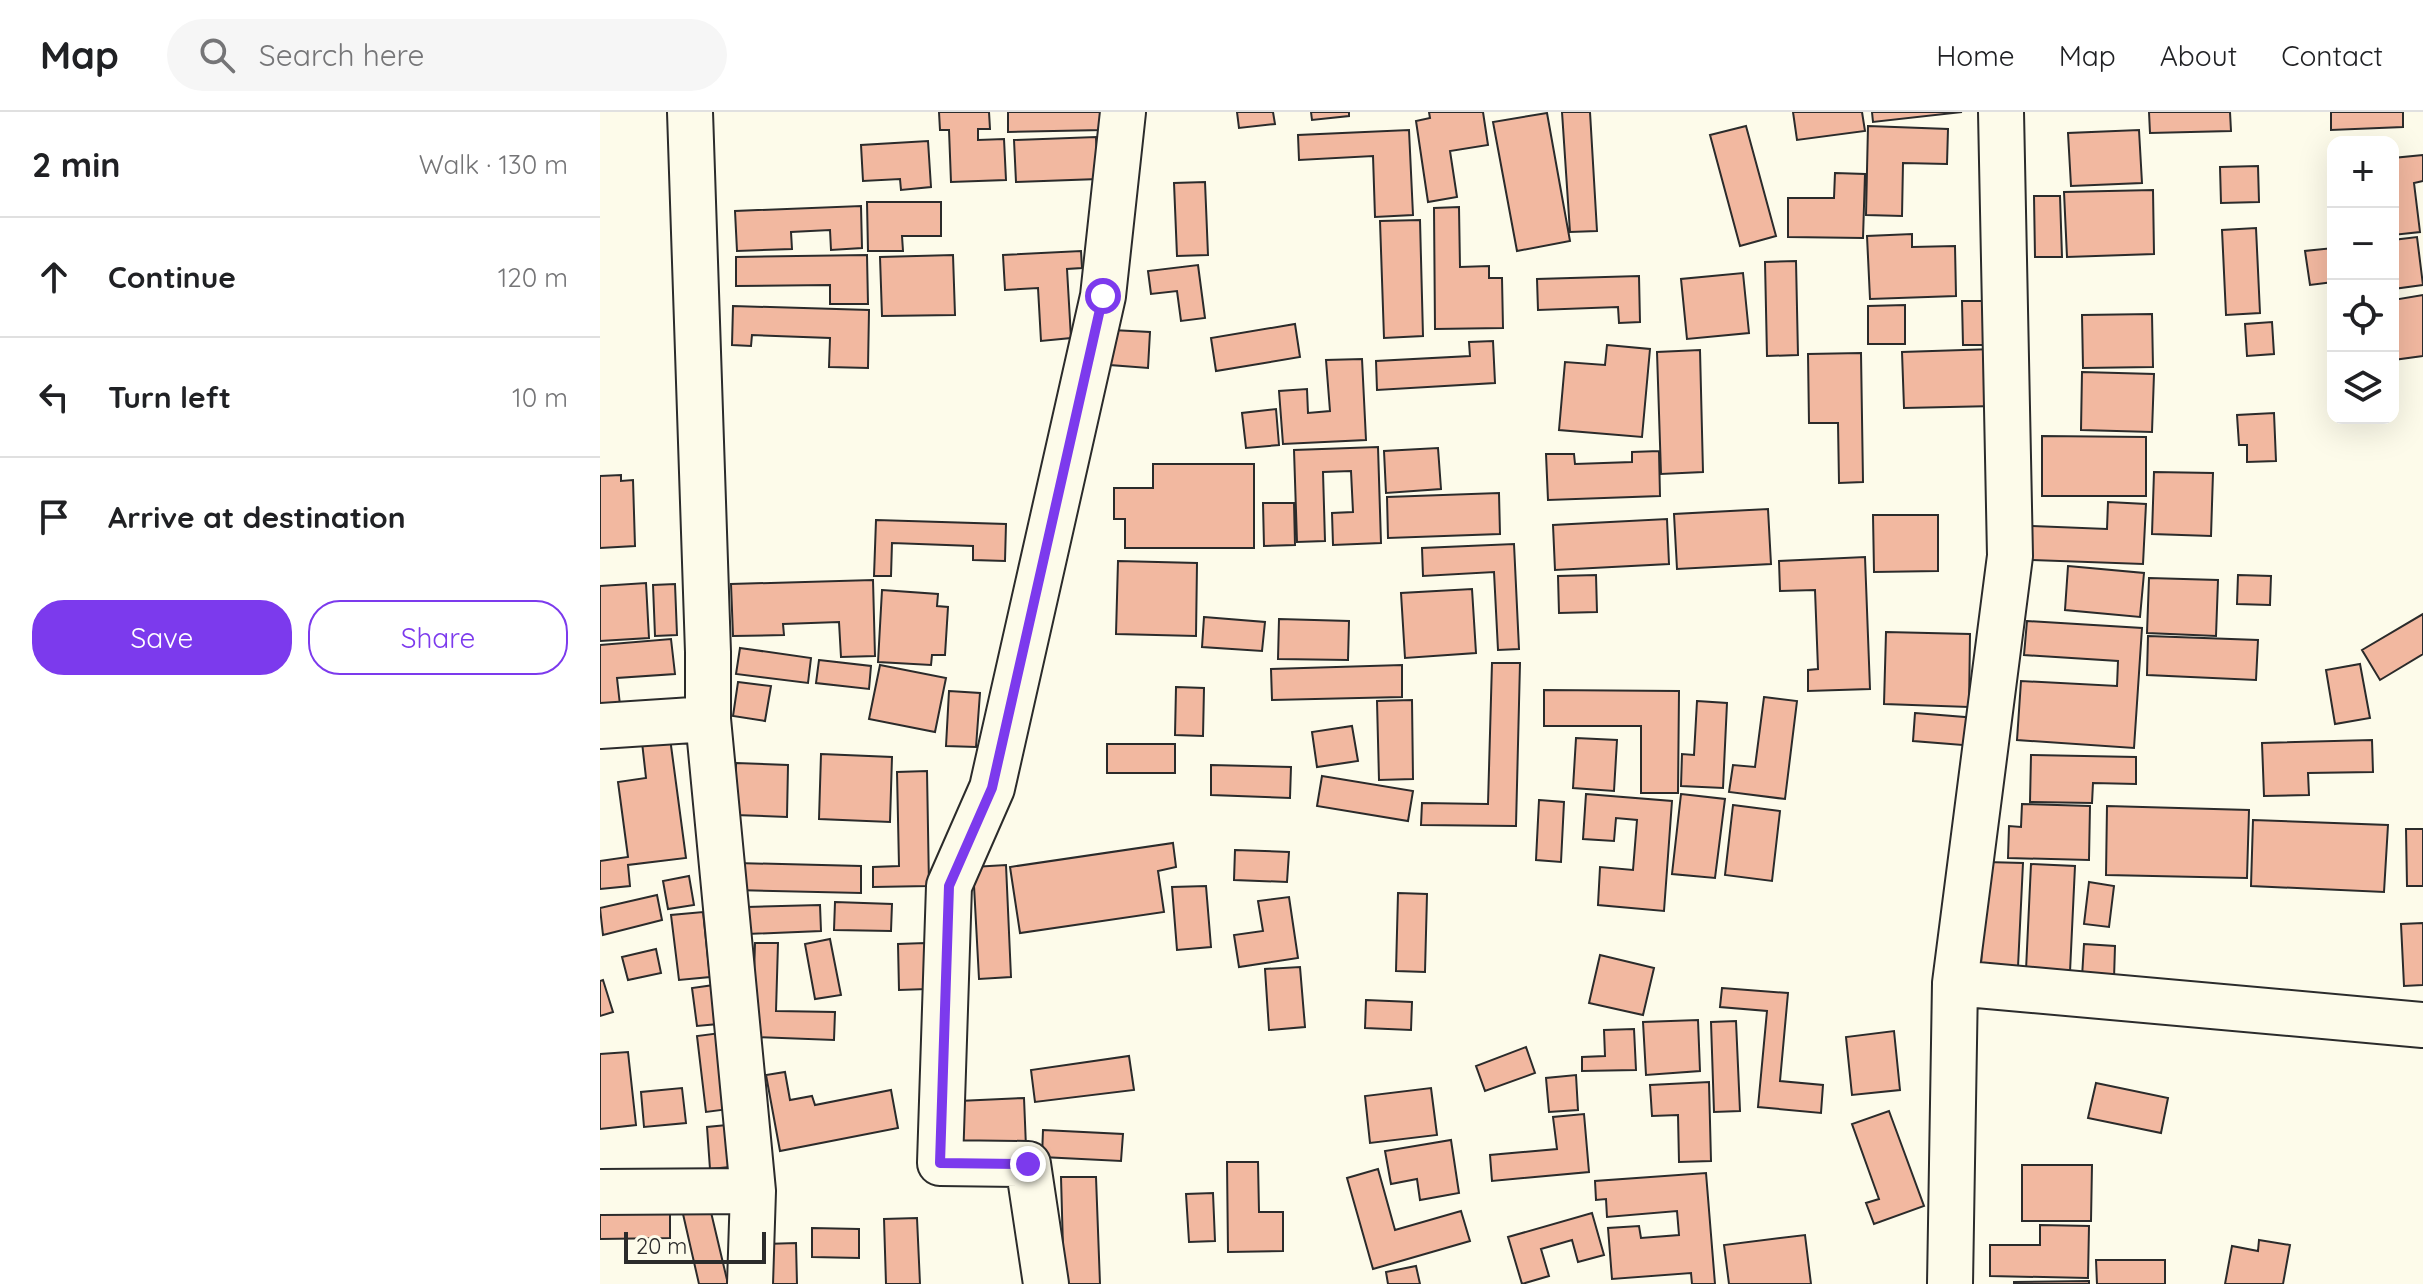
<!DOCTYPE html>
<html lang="en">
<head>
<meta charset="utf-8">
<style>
  :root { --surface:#fff; --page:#f6f6f6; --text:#202124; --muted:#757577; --line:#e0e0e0; --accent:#7c3aed }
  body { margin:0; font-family:Quicksand,sans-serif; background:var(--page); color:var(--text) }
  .controls { position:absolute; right:24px; top:24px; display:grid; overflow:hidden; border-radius:16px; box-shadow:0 8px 32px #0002 }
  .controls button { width:72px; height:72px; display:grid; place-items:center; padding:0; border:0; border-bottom:2px solid var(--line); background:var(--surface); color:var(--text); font:40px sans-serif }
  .scale { position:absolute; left:24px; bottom:20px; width:142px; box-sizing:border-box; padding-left:8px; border:4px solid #2b2b2b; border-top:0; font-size:22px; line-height:28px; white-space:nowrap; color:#2b2b2b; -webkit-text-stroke:6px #fdfbea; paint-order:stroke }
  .stop { position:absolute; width:24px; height:24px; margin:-18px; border:6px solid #7c3aed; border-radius:50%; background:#fff }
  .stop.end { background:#7c3aed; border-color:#fff; box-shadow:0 2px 8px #0008 }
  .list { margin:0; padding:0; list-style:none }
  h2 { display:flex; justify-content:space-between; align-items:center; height:104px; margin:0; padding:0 32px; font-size:34px }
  h2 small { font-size:26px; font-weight:400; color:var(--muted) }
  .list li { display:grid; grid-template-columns:52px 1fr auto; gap:24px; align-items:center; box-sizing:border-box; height:120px; padding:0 32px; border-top:2px solid var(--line) }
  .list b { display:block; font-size:30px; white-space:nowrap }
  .list em { font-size:26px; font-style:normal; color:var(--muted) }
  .actions { display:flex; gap:16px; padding:24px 32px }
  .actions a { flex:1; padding:18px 0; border:2px solid var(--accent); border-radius:32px; text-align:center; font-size:28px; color:var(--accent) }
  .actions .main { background:var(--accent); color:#fff }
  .icon { flex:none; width:44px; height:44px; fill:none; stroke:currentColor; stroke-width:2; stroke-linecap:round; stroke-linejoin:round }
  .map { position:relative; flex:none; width:1823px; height:1172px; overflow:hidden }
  header { display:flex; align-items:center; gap:48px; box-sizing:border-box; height:112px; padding:0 40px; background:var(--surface); border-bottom:2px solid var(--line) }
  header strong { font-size:38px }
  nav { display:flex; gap:44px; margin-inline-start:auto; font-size:28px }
  .search { width:560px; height:72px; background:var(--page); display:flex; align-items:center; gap:20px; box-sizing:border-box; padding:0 28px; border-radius:44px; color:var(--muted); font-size:30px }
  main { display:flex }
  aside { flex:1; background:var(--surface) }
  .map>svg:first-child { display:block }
  .building { fill:#f2b8a0; stroke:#2b2b2b; stroke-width:2 }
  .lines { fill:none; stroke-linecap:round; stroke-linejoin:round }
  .minor-casing { stroke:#2b2b2b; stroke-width:48 }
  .minor { stroke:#fdfbea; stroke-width:44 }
  .route { stroke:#7c3aed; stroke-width:10 }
</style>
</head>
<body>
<header>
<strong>Map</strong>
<div class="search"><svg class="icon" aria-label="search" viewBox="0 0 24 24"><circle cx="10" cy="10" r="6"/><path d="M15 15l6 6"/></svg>Search here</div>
<nav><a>Home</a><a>Map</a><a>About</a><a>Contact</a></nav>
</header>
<main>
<aside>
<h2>2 min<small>Walk · 130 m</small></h2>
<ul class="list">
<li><svg class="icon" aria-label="ahead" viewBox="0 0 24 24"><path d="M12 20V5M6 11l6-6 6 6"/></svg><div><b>Continue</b></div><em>120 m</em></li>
<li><svg class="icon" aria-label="left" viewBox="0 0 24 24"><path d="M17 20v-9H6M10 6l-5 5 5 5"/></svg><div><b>Turn left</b></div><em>10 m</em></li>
<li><svg class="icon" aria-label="arrive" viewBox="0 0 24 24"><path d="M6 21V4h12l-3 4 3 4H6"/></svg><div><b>Arrive at destination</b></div></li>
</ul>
<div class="actions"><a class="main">Save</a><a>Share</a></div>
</aside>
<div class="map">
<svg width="1823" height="1172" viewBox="0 0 1823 1172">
  <rect width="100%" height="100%" fill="#fdfbea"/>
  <!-- building -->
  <path class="building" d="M339,0H389L390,17H378V28L404,27L406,68L351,70L349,18H340Z
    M408,0H502L503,18L408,20Z
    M637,0H673L675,12L639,16Z
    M711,0H749V4L712,8Z
    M829,0H883L888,33L850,39L857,85L828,90L816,9L830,6Z
    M962,0H990L997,119L970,120Z
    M1193,0H1262L1265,19L1197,28Z
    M1272,0H1362L1273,10Z
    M1549,0H1630L1631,19L1550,21Z
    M1731,0H1803V15L1731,18Z
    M947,1L970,129L917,139L893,10Z
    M1146,14L1176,124L1140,134L1110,23Z
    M1268,14L1348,17L1347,52L1303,51L1302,104L1266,103Z
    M809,18L813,103L775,105L773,44L699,48L698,23Z
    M1539,18L1542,71L1471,74L1468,21Z
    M496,25L498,67L416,70L414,28Z
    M328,29L331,75L301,78L300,67L263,69L261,33Z
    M1823,43V69L1814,71L1820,120L1793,123V46Z
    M1658,54L1659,90L1621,91L1620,55Z
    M1235,61L1265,62L1263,126L1188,125V86H1234Z
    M605,70L608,143L577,144L574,71Z
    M1553,78L1554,142L1467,145L1464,80Z
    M1434,84H1460L1462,145H1435Z
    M267,90H341V124H302L303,139H268Z
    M261,94L262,136L231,138L230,118L191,120L192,137L137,139L135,99Z
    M859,95L860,155L889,154V166H902L903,216L835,217L834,96Z
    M820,108L823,224L784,226L780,109Z
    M1656,116L1660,201L1626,203L1622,118Z
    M1312,122V135L1355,134L1356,184L1270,187L1267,124Z
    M1817,125L1823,173L1793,177V128Z
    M1733,136V170L1710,173L1705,139Z
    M481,139L482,156L467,157L471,226L441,229L438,176L405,178L403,143Z
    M267,143L268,192H230V173L136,174V145Z
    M353,143L355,203L282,204L280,145Z
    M1196,149L1198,243L1167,244L1165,150Z
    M598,153L605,206L581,209L577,179L551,182L548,159Z
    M1143,161L1149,221L1087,227L1081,167Z
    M1039,164L1040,210L1019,211L1018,195L938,198L937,167Z
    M1823,183V244L1793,248V188Z
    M1362,189H1387L1388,233H1363Z
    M1305,193V232H1268V194Z
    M133,194L269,198L268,256L229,255L230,226L152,223L151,234L132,233Z
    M1552,202L1553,255L1483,256L1482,203Z
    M1672,210L1674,242L1647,244L1645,212Z
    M695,212L700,245L616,259L611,226Z
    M512,218L550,220L548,256L510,253Z
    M893,229L895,271L777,278L776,249L870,244L869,230Z
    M1007,233L1050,237L1042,325L959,318L965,250L1005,253Z
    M1394,237L1395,294L1304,296L1302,240Z
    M1100,238L1103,360L1061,362L1057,240Z
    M1261,241L1263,370L1239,371L1238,311H1209L1208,242Z
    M762,247L766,328L683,332L679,279L707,277L708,301L730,299L726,248Z
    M1482,260L1554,262L1552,320L1481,318Z
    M676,297L679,333L646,336L642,301Z
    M1674,301L1676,349L1647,350V333H1639L1637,303Z
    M1442,324L1546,325V384H1442Z
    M778,335L781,431L733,433L732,401L753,400L751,359L723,360L725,429L697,430L694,338Z
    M838,336L841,377L786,381L784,339Z
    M1059,339L1060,384L948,388L946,342H974L975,352L1032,350V340Z
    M553,352H654V436H525V407H514V376H553Z
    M1554,360L1613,361L1611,424L1552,422Z
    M21,363V369L33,368L35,434L0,436V364Z
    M899,381L900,422L788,426L787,385Z
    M1508,390L1546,392L1543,452L1430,448L1431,414L1507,417Z
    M663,391H694L695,433L664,434Z
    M1168,397L1171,452L1077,457L1074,402Z
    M1273,403H1338V459L1274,460Z
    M1067,407L1069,452L955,458L953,413Z
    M276,408L406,412L405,449L373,448V434L292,431L291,464H274Z
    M914,432L919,537L898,538L894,460L823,464L822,436Z
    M1265,445L1270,577L1208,579V558L1218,557L1215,478L1180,479L1179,449Z
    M518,449L597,451L596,524L516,522Z
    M1468,454L1544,461L1540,505L1465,498Z
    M996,463L997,500L959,501L958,464Z
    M1638,463L1671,464L1670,493L1637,492Z
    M1549,466L1618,468L1616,524L1547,521Z
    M273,468L275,544L241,545L239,510L183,512L184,523L133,524L131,472Z
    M46,471L49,526L0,529V474Z
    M75,472L77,523L55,524L53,473Z
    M872,477L876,541L805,546L801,481Z
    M282,478L338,482L337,494L348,495L345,543H332L331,553L278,550Z
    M1823,502V542L1780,568L1762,538Z
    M604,505L665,510L662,539L602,535Z
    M679,507L749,509L748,548L678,547Z
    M1427,509L1542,516L1534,636L1417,628L1421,569L1517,574L1518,549L1424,543Z
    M1286,520L1370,522L1369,595L1284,592Z
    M1548,524L1658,528L1656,568L1547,563Z
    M71,527L75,562L17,566L21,602L0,604V533Z
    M140,536L211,546L208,571L136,562Z
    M219,548L271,554L269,577L216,571Z
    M892,551H920L916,714L821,713L822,691L888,692Z
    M1760,552L1770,606L1735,612L1726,558Z
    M280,553L346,566L335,620L269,607Z
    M802,553V585L672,588L671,557Z
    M138,570L171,574L165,609L133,604Z
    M576,575L604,576L603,624L575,623Z
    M944,578L1079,579L1078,681H1041V614H944Z
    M349,579L380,581L376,635L346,634Z
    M1164,585L1197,589L1185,687L1129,680L1133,653L1155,655Z
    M812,588L813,667L779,668L777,589Z
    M1097,589L1127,591L1123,676L1081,674L1082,642L1094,643Z
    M1315,601L1377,606L1375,634L1313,629Z
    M752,614L758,649L717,655L712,620Z
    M70,626L86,746L28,753L30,774L0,777V749L28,745L18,670L46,666L42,630Z
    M976,626L1017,628L1014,679L973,676Z
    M1772,628L1773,660L1708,661L1709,683L1664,684L1662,631Z
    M507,632H575V661H507Z
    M221,642L292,645L290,710L219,707Z
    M1431,643L1536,645V672L1493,671L1492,691L1430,690Z
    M136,651L188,653L187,705L135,703Z
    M611,653L691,655L690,686L611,683Z
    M327,659L329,774L273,775V755L299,754L297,660Z
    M722,664L813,679L808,709L717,694Z
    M986,682L1072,689L1064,799L998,793L1000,755L1033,758L1037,708L1016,706L1014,729L983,727Z
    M1081,682L1125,687L1115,766L1072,762Z
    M939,688L964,690L961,750L936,748Z
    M1422,692L1490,694L1489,748L1408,746L1409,714L1421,715Z
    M1133,693L1180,699L1172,769L1125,763Z
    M1507,694L1649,698L1647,766L1506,763Z
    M1653,708L1788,713L1784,780L1651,774Z
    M1806,717H1823V774H1807Z
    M573,731L576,755L558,759L564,800L420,821L410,755Z
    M635,738L689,740L687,770L634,768Z
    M1386,750L1423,751L1418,855L1381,853Z
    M136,751L261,754V781L135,778Z
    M1431,752L1475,754L1470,860L1426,858Z
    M406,753L411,865L379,867L373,755Z
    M89,764L94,793L68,797L63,769Z
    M1489,770L1514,774L1509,815L1484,812Z
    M606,774L611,835L577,838L572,775Z
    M798,781L827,782L825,860L796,859Z
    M57,783L62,808L3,823L0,796Z
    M689,785L698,846L639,855L634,823L663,819L658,789Z
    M235,790L292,792L291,819L234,818Z
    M220,793L221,819L147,822V795Z
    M103,800L110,865L79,868L71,803Z
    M1823,811V873L1804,874L1801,812Z
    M230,827L241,883L215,887L205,832Z
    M155,831H178L176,899L235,900L234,928L152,925Z
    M325,831L327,877L299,878L298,832Z
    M1484,832L1515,834L1514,867L1482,865Z
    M56,837L61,861L28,868L22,845Z
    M1000,843L1054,856L1043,903L989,891Z
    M700,855L705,915L669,918L665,857Z
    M3,868L13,900L0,904V869Z
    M114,873L118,912L97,914L92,876Z
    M1122,876L1188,881L1180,969L1223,973L1221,1001L1158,995L1167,899L1120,895Z
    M766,888L812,890L811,918L765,916Z
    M1098,908L1100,959L1046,963L1043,910Z
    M1136,909L1140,999L1114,1000L1111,910Z
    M1034,917L1036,958L982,959V945L1005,944L1004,918Z
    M1294,919L1300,978L1252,983L1246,925Z
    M128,920L137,996L106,1000L97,924Z
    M926,935L935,961L885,979L876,954Z
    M28,940L36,1013L0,1017V942Z
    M529,944L534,978L435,990L431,958Z
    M185,960L190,988L212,984L215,993L291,978L298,1016L180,1039L166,963Z
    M976,963L978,998L949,1000L946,966Z
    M1109,970L1111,1049L1079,1050L1078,1003L1052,1004L1050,973Z
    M1496,971L1568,986L1561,1021L1488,1006Z
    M82,976L86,1011L44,1015L41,980Z
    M831,976L837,1023L770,1031L765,984Z
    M424,986L426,1035L361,1039L359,989Z
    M1289,999L1324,1094L1274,1112L1266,1091L1279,1087L1252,1012Z
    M984,1002L989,1060L892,1069L890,1043L957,1037L953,1005Z
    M137,1012L140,1054L110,1057L107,1015Z
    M443,1018L523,1022L521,1049L442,1045Z
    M851,1028L859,1081L820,1088L817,1067L791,1072L785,1039Z
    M627,1050H658L659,1100H683V1139L628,1140Z
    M1422,1053H1492L1491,1109H1422Z
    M778,1057L795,1118L861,1099L870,1129L773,1157L747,1066Z
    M1106,1061L1115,1172H1092L1091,1161L1012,1167L1008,1116L1039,1114L1041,1126L1079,1123L1077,1099L1007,1105L1006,1087L996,1088L995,1069Z
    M461,1065H496L500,1172H464Z
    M613,1081L615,1129L589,1130L586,1082Z
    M110,1096L128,1172H99L83,1102Z
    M70,1097V1126L0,1127V1098Z
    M992,1101L1004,1143L978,1150L972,1128L941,1137L949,1164L922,1172L908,1125Z
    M317,1106L320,1172H286L284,1107Z
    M1440,1113L1489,1114L1488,1166L1390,1164V1133H1440Z
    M212,1116L259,1117V1146L212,1145Z
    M1205,1123L1211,1172H1129L1124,1133Z
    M1659,1128L1690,1133L1683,1172H1625L1632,1134L1658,1139Z
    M196,1131L197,1172H166L165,1132Z
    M1496,1148H1565V1172H1497Z
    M816,1154L820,1172H788L786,1160Z
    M1489,1169V1172H1414V1170Z"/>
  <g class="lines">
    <defs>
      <path id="minor" d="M90,0L108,540V607L153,1079L150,1172
        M0,614L108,607
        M1355,871L1823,913
        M0,1080L153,1079
        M446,1172L428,1052L340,1051L349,774L392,676L503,184L523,0
        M1350,1172L1355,871L1410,444L1401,0"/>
    </defs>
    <!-- minor casing -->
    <use href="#minor" class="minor-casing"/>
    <!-- minor -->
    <use href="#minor" class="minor"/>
  </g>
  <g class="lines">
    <!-- route -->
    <path class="route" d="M428,1052L340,1051L349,774L392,676L503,184"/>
  </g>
</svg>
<div class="controls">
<button>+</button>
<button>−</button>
<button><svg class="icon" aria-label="locate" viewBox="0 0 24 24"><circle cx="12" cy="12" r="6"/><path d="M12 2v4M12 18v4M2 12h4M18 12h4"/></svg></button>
<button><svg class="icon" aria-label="layers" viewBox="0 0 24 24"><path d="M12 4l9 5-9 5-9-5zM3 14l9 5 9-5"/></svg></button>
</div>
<div class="scale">20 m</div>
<div class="stop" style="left:503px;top:184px"></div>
<div class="stop end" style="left:428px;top:1052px"></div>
</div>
</main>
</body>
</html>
